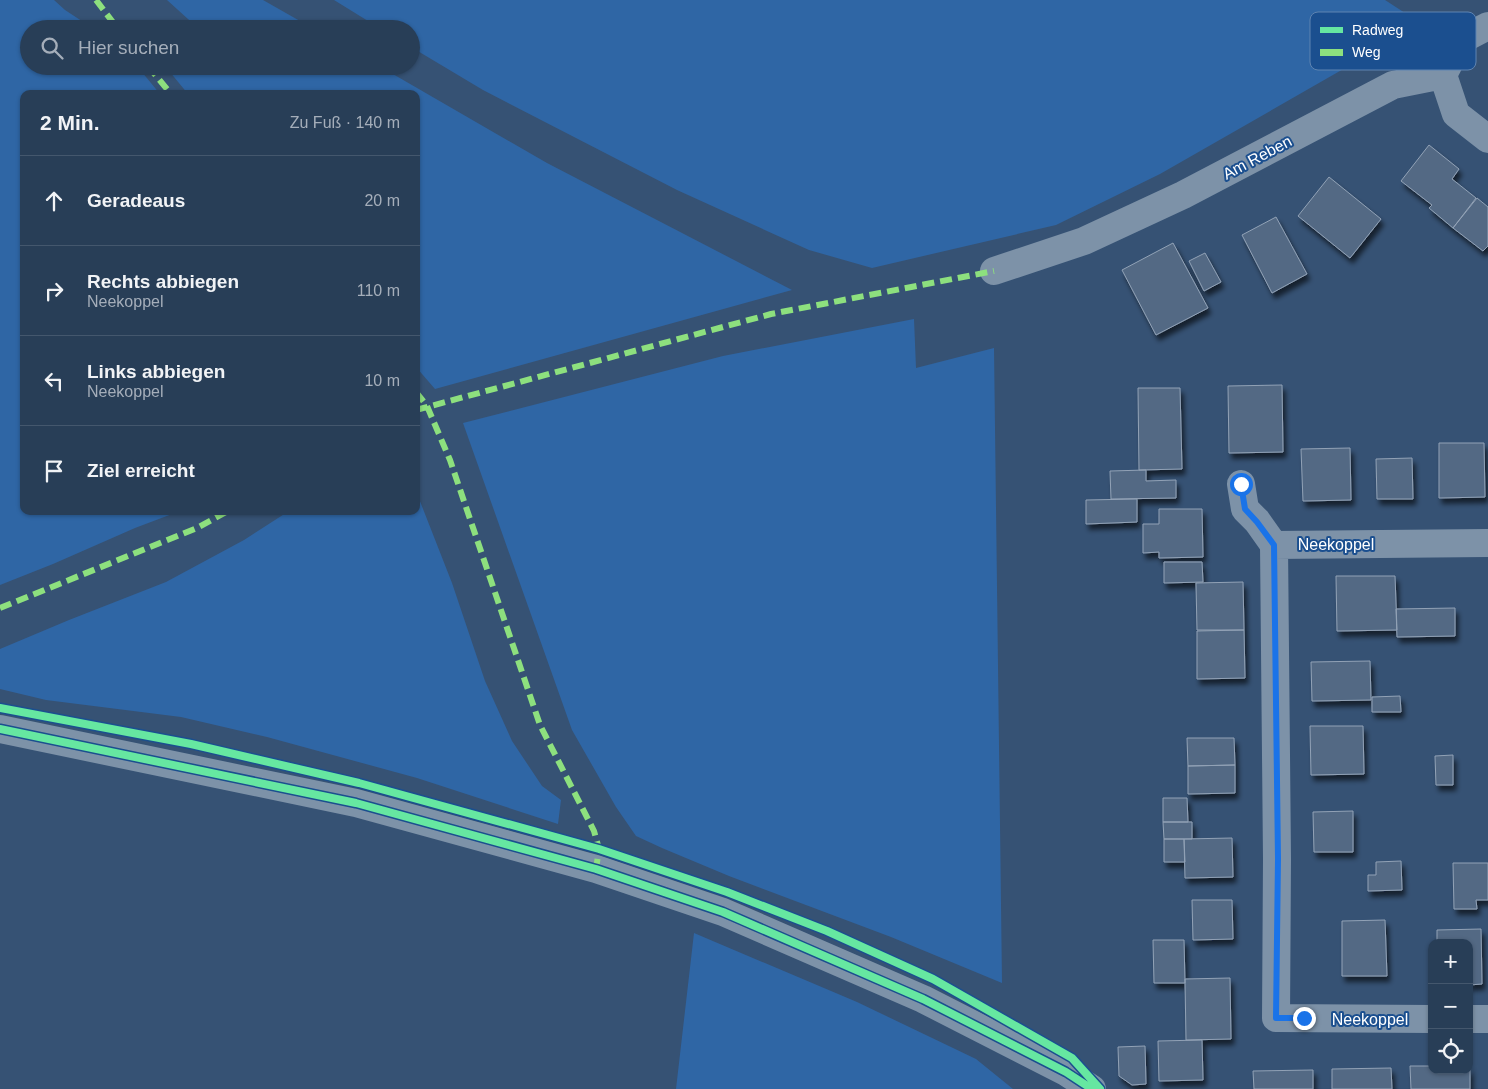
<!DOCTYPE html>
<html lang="de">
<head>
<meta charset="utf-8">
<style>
  :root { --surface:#283e57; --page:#344961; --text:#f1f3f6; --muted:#a5aeba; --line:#44576d }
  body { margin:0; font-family:Arial,sans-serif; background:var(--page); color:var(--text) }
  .controls { position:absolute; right:15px; bottom:15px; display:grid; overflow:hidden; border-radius:10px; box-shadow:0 1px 4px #0004 }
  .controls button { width:45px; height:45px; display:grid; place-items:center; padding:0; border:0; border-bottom:1px solid var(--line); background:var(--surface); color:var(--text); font:25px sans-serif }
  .stop { position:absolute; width:15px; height:15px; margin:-11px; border:4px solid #1a73e8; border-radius:50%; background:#fff }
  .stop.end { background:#1a73e8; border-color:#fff; box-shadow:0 1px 5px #0008 }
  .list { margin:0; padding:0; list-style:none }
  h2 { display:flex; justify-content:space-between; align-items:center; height:65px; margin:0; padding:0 20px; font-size:21px }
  h2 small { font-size:16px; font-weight:400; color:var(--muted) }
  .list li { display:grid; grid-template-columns:32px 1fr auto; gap:15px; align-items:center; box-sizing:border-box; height:90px; padding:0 20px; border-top:1px solid var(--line) }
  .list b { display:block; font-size:19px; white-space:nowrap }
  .list p { margin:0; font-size:16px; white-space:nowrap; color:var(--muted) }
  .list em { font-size:16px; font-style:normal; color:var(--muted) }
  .icon { flex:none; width:28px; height:28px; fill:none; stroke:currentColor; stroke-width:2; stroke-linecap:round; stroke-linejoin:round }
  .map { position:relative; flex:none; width:1488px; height:1089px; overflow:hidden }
  .search { position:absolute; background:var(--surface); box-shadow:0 1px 4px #0004; left:20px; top:20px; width:400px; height:55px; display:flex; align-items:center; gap:12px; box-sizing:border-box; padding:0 18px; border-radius:28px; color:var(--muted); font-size:19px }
  .panel { position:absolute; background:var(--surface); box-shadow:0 1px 4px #0004; left:20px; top:90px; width:400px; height:425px; border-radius:10px }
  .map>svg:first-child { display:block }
  .green { fill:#2f66a5 }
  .building { fill:#526984; stroke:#92a2b6; filter:url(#shadow) }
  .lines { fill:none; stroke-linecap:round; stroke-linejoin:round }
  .minor { stroke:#7d92a8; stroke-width:28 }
  .quiet { stroke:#8de07e; stroke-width:6; stroke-dasharray:12 6; stroke-linecap:butt }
  .cycleway-casing { stroke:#1b4f8f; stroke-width:11 }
  .cycleway { stroke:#66e7a1; stroke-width:8 }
  .route { stroke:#1a73e8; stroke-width:6 }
  .labels { text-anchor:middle; stroke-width:4; stroke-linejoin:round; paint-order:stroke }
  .street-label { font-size:16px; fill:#fff; stroke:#1b4f8f }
  .key { fill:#1b4f8f; stroke:#5f84b1; stroke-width:1 }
  .key-label { font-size:14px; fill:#fff }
</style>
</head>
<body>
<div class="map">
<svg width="1488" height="1089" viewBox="0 0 1488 1089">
  <defs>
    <filter id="shadow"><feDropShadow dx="3" dy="5.5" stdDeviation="2.5" flood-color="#0009"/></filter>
  </defs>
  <rect width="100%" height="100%" fill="#365274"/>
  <!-- green -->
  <path class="green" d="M0,0H54L65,10L94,29H29V66H137L160,94H24V511H180L135,528L53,564L0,585Z
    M167,0H263L314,29H199Z
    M334,0H1385L1422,24L1160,174L1056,225L872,268L809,250L677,190L483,90L411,47V29H381Z
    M165,66H379L547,163L792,290L435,389L416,367V94H188Z
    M914,319L916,368L994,348L1002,983L891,937L729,876L662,848L636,836L616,807L572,730L463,423L723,356Z
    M416,491L452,583L485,681L512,741L542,786L561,800L558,824L417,778L267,737L181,717L46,700L0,689V649L69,620L166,582L244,540L289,511H416Z
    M694,933L857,1002L976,1059L1013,1089H676Z"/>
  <!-- building -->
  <path class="building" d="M1429,145L1459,169L1452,179L1476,198L1453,228L1429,208L1432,205L1401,181Z
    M1329,177L1381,219L1350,258L1298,216Z
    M1477,198L1488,207V246L1483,251L1453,228Z
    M1276,217L1307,274L1272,293L1242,235Z
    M1173,243L1208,308L1156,335L1122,270Z
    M1205,253L1221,282L1204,291L1189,261Z
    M1282,385L1283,452L1229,453L1228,386Z
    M1138,388H1180L1182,469L1139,470Z
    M1439,443H1484L1485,497L1439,498Z
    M1350,448L1351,500L1303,501L1301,449Z
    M1412,458L1413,499H1377L1376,459Z
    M1146,470V481L1176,480V498L1111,499L1110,471Z
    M1137,499V522L1086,524V500Z
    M1159,509H1202L1203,557L1159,558V552L1143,553V524H1159Z
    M1164,562H1202L1203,582L1164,583Z
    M1336,576H1395L1397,630L1337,631Z
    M1243,582L1244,630H1197L1196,583Z
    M1455,608V636L1397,637L1396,609Z
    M1244,630L1245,678L1197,679V631Z
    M1370,661L1371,700L1312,701L1311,662Z
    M1400,696L1401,712H1372V697Z
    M1310,726H1363L1364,774L1311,775Z
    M1187,738H1234L1235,765L1188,766Z
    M1453,755V785H1436L1435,756Z
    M1235,765V793L1188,794V766Z
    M1163,798H1187L1188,822H1163Z
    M1353,811V852H1314L1313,812Z
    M1163,822H1192V839H1164Z
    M1232,838L1233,877L1185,878L1184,839Z
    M1164,839H1184L1185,862H1164Z
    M1401,861L1402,890L1368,891V875H1376V862Z
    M1453,863H1488V900H1476L1477,909H1454Z
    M1192,900H1232L1233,939L1193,940Z
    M1385,920L1387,976H1342V921Z
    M1481,929L1482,984L1469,985V943H1437V930Z
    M1153,940H1184L1185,983H1154Z
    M1230,978L1231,1039L1186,1040L1185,979Z
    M1202,1040L1203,1080L1159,1081L1158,1041Z
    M1145,1046L1146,1084L1132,1085L1119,1076L1118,1047Z
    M1470,1065V1089H1411L1410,1066H1432V1070H1469Z
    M1391,1068L1392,1089H1332V1069Z
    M1313,1070V1089H1254L1253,1071Z"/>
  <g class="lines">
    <!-- minor -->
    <path class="minor" d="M1443,75L1456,114L1488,139
      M1443,75L1461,40L1488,26
      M994,271L1084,241L1183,195L1393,85L1443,75
      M1241,484L1245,509L1257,521L1274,545
      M0,729L356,803L596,869L723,912L923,999L1066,1072L1092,1089
      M1432,1019L1276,1018L1277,859L1274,545L1488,543
      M1469,1019H1488"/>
    <!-- quiet -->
    <path class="quiet" d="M96,0L118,29
      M148,66L171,94
      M416,392L427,406L450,460L540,725L594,831L599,849L596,869
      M416,410L771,314L994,271
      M0,608L197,528L228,511"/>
    <defs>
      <path id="cycleway" d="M0,708L191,744L359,783L599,849L727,892L827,931L933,979L1072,1058L1100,1089
        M0,729L356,803L596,869L723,912L923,999L1066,1072L1092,1089"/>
    </defs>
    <!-- cycleway casing -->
    <use href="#cycleway" class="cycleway-casing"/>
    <!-- cycleway -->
    <use href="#cycleway" class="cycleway"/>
  </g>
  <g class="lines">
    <!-- route -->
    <path class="route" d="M1241,484L1245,509L1257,522L1274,545L1278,859L1276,1018H1304"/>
  </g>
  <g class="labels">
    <!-- street labels -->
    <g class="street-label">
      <text transform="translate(1257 157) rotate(-28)" y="6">Am Reben</text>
      <text x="1336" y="550">Neekoppel</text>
      <text x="1370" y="1025">Neekoppel</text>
    </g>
  </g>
  <!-- legend -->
  <rect x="1310" y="12" width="166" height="58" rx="8" class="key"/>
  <rect x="1320" y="27" width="23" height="6" fill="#66e7a1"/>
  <rect x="1320" y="49" width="23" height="7" fill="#8de07e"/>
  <g class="key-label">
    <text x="1352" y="35">Radweg</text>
    <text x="1352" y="57">Weg</text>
  </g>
</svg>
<div class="controls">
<button>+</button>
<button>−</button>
<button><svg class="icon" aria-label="locate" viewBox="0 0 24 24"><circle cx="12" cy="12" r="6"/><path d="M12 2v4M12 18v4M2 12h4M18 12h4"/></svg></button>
</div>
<div class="stop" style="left:1241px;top:484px"></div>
<div class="stop end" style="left:1304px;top:1018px"></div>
<div class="search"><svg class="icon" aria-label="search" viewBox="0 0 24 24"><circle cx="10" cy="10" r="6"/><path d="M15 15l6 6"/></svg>Hier suchen</div>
<section class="panel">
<h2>2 Min.<small>Zu Fuß · 140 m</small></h2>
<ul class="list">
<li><svg class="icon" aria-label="ahead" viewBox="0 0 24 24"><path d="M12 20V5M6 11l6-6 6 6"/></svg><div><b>Geradeaus</b></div><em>20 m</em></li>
<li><svg class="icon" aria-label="right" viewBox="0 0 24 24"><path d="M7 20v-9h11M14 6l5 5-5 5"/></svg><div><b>Rechts abbiegen</b><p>Neekoppel</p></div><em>110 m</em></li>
<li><svg class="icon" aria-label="left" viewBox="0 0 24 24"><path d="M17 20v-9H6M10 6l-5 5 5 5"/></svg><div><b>Links abbiegen</b><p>Neekoppel</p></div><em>10 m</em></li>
<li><svg class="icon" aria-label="arrive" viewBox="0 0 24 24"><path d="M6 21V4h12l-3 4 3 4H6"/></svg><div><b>Ziel erreicht</b></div></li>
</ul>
</section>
</div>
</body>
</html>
